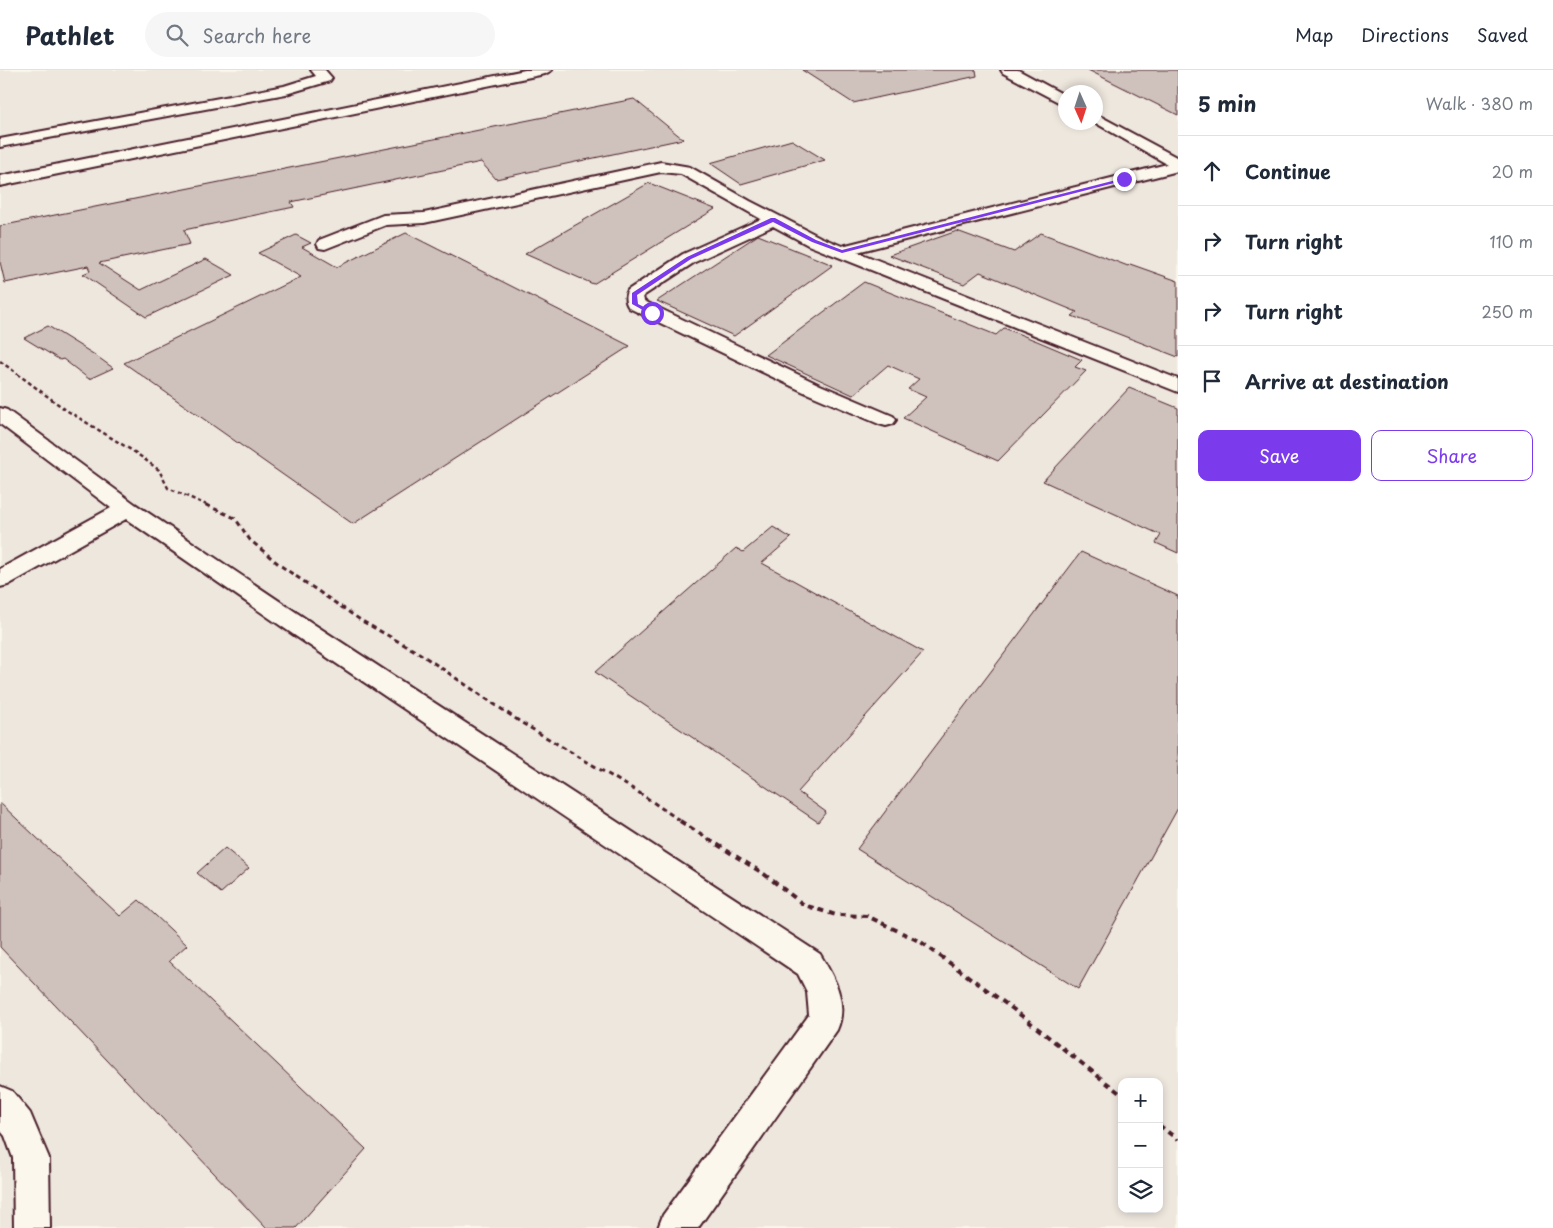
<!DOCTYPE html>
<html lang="en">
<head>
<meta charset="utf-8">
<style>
  :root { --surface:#fff; --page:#f6f6f7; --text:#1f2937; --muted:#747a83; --line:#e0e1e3; --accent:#7c3aed }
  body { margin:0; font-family:"Playpen Sans",sans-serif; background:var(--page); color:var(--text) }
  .controls { position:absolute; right:15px; bottom:15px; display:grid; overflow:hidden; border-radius:10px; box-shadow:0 2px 8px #0003 }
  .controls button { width:45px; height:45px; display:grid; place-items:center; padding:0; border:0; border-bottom:1px solid var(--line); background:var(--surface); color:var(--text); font:25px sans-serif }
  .compass { position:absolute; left:1058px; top:15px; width:45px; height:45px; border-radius:50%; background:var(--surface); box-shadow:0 2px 8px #0003; rotate:177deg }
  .stop { position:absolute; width:15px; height:15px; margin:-11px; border:4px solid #7c3aed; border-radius:50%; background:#fff }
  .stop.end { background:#7c3aed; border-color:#fff; box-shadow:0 1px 5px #0008 }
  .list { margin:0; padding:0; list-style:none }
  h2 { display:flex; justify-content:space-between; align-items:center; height:65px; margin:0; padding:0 20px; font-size:21px }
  h2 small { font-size:16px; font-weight:400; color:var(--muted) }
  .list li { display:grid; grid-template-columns:32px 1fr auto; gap:15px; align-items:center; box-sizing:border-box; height:70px; padding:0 20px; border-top:1px solid var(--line) }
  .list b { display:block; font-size:19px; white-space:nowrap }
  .list em { font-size:16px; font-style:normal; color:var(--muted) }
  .actions { display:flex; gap:10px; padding:15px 20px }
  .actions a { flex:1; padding:11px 0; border:1px solid var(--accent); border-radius:10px; text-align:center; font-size:18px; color:var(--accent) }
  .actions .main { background:var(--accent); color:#fff }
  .icon { flex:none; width:28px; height:28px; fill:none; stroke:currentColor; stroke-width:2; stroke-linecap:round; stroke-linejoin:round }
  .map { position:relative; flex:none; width:1178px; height:1158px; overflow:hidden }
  header { display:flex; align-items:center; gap:30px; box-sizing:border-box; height:70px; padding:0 25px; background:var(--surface); border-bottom:1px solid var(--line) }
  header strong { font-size:24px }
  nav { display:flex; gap:28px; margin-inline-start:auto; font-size:18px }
  .search { width:350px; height:45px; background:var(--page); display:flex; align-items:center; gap:12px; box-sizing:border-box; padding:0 18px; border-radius:28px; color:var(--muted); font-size:19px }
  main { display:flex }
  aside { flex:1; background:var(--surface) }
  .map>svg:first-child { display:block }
  .built { fill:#eee7de; fill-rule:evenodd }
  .building { fill:#cfc2bc; stroke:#4a1f2b }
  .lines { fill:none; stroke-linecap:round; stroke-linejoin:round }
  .minor-casing { stroke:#4a1f2b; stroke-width:4 }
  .path-far2 { stroke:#4a1f2b; stroke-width:2.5; stroke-dasharray:4 3; stroke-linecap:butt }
  .path-far1 { stroke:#4a1f2b; stroke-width:3; stroke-dasharray:5 4; stroke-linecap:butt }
  .path { stroke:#4a1f2b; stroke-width:4; stroke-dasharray:6 5; stroke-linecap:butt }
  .minor { fill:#fbf7ec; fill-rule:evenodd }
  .route { fill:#7c3aed }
</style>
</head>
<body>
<header>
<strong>Pathlet</strong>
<div class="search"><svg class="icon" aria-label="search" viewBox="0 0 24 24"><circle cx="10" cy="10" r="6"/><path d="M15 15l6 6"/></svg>Search here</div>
<nav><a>Map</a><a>Directions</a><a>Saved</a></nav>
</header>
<main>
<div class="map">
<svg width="1178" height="1158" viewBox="0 0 1178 1158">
  <rect width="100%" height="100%" fill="#fbf7ec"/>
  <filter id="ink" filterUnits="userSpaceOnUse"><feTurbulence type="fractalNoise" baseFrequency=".02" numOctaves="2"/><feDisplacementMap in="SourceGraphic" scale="10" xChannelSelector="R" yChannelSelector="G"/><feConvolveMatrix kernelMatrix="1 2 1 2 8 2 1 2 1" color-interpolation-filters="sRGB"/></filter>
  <g filter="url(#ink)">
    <!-- built -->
    <path class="built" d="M0,0H1178V1158H0ZM1066,22H1096V52H1066ZM1122,1012H1159V1139H1122Z"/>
    <!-- building -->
    <path class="building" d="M802,0H976L977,6L853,33Z
      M1088,0H1178V45Z
      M634,29L683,69L496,109L481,92L291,132L294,137L184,160L190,174L99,193L141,220L206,189L234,205L146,247L83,204L90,201L88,196L5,213L0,192V156Z
      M792,70L825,90L741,114L710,93Z
      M649,113L715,139L593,214L525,184Z
      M957,161L1014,182L1041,163L1128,196L1130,194L1178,211V287L1072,246L1077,242L980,202L964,214L889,185Z
      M406,163L630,276L353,454L124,293L301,207L258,183L296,165L311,173L302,177L337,197Z
      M758,165L833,195L734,266L657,231Z
      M864,212L996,265L1004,258L1037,271L1082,290L1075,297L1086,301L998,391L903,348L926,327L908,319L919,309L888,295L853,325L766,285Z
      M48,256L95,285L113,298L89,309L63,289L60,290L24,268Z
      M1129,318L1178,338V483L1156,473L1161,465L1043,411Z
      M773,457L791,468L762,493L923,582L798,722L826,742L818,752L595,602L736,478L743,482Z
      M1081,482L1178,526V738L1078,919L857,779Z
      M0,733L120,846L139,830L187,875L169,891L366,1079L296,1158H266L0,877Z
      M225,778L249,798L221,823L197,803Z"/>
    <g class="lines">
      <defs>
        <path id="minor" d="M311,0H325L332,8L330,11L286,24L0,77V69L284,16L316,6Z
          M525,0H552L545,4L0,116V106Z
          M1001,0H1018L1066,26V36L1003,3Z
          M1096,44L1178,88V101L857,182L1178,309V322L808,175L773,156L695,192L643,226L644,231L818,314L893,346L896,350L893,354L886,356L879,354L804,322L629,238C625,232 624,226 628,220L683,184L761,149L681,104L661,102L424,153L386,155L325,179L319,178L317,174L319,170L383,145L424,143L661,92L690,97L750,131L820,167L842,176L1167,94L1094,52H1096Z
          M0,338L7,340L135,434L315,555L820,884C834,907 849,933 837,960L698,1158H658L663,1145L809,945L807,922L798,904L297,567L126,449L8,515L0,517V499L111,438L0,354Z
          M0,1016L12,1021L30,1043L49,1088L50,1158H14L13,1088L5,1066L0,1060Z"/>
      </defs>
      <!-- minor casing -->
      <use href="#minor" class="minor-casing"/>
      <!-- path-far2 -->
      <path class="path-far2" d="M0,291L66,340L136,383L159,400L168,418L209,436"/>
      <!-- path-far1 -->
      <path class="path-far1" d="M206,435L235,448L250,470L281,496L362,551L419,583L522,653L638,722L682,752"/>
      <!-- path -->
      <path class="path" d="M680,751L764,804L804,835L836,845L867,846L921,872L1013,939L1122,1025
        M1159,1055L1178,1070"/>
      <!-- minor -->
      <use href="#minor" class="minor"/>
    </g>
  </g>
  <!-- route -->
  <path class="route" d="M1124,108L1126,110L842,183L812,172L773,152L691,189L637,225L638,234L654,242V244H650L632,234V223L687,187L771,148H775L816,170L842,180Z"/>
</svg>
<div class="controls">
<button>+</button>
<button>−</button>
<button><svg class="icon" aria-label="layers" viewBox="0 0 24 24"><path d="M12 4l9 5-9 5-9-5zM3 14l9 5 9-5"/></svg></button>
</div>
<svg class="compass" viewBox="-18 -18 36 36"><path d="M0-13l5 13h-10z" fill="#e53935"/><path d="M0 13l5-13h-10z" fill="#747a83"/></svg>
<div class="stop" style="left:652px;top:243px"></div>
<div class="stop end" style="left:1124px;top:109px"></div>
</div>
<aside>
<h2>5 min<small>Walk · 380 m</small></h2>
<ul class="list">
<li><svg class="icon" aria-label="ahead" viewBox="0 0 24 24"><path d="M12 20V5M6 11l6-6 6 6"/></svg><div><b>Continue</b></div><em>20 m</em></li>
<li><svg class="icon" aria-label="right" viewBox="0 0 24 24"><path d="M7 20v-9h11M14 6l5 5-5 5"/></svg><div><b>Turn right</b></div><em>110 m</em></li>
<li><svg class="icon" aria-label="right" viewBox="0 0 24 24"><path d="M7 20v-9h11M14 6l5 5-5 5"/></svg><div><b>Turn right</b></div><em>250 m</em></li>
<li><svg class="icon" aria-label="arrive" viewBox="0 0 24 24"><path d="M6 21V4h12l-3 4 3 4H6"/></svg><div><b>Arrive at destination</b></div></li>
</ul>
<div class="actions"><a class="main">Save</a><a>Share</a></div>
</aside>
</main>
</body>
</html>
